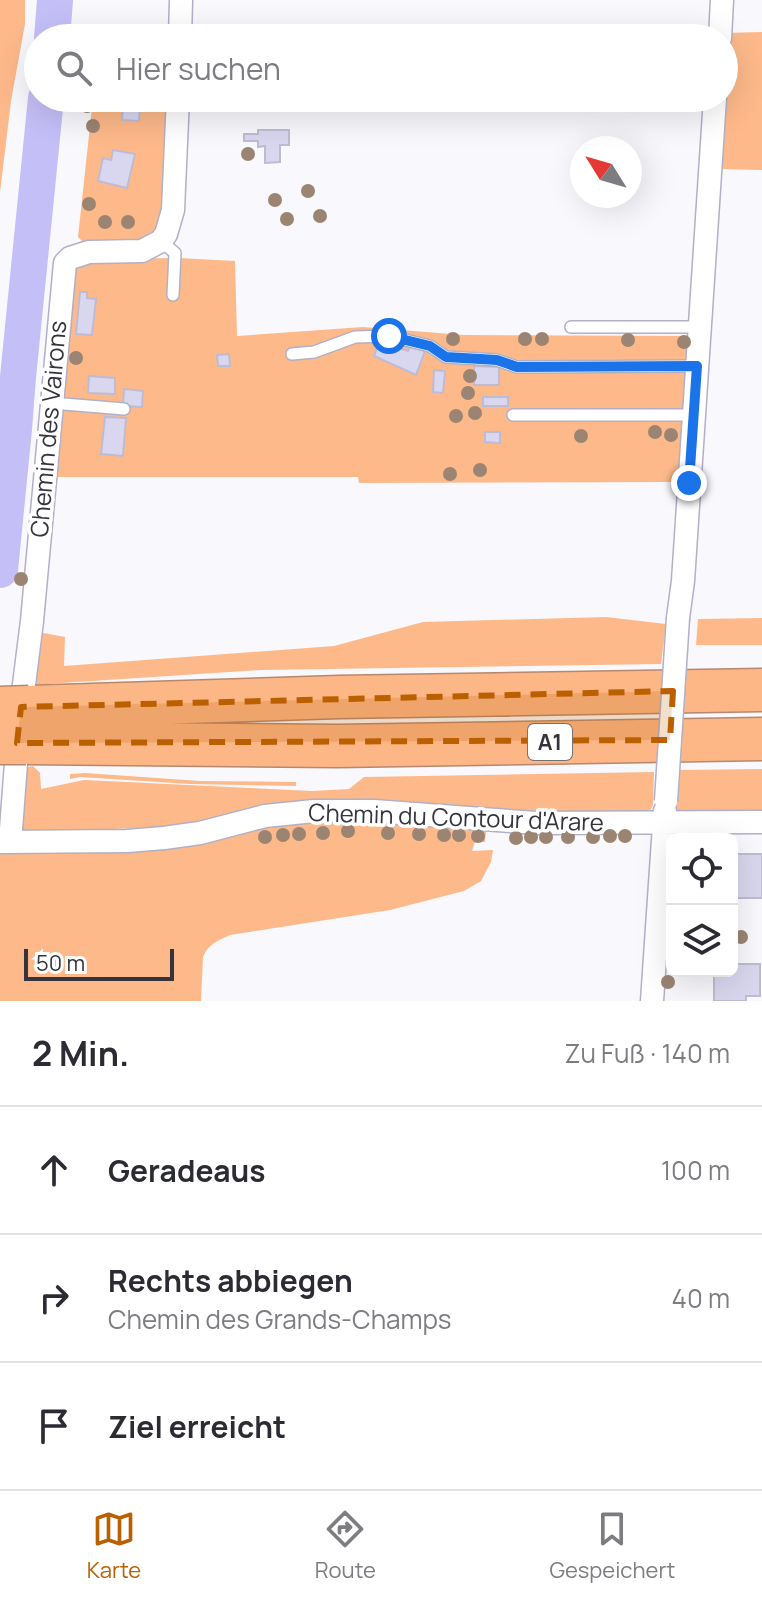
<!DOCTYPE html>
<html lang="de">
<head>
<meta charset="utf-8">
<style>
  :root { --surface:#fff; --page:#f2f2f3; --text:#2b2b33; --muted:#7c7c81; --line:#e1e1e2; --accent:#ba6000 }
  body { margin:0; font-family:Manrope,sans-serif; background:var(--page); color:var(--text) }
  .controls { position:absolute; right:24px; bottom:24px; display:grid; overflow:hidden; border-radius:12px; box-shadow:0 8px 32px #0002 }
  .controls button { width:72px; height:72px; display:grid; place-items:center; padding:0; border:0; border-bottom:2px solid var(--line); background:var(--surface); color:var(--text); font:40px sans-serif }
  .compass { position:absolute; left:570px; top:136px; width:72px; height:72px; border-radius:50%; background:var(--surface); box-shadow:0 8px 32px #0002; rotate:307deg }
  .scale { position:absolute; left:24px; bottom:20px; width:150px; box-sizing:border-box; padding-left:8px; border:4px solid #35343e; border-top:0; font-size:22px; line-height:28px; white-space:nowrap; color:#35343e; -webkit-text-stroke:6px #fff; paint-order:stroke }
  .stop { position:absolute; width:24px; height:24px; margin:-18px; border:6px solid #1a73e8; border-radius:50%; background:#fff }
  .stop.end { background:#1a73e8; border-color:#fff; box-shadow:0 2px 8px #0008 }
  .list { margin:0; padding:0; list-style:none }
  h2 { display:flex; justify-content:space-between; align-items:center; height:104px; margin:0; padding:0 32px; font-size:34px }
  h2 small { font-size:26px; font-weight:400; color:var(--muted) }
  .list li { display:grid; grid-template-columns:52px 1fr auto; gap:24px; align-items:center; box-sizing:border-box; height:128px; padding:0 32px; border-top:2px solid var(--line) }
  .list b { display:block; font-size:30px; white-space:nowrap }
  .list p { margin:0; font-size:26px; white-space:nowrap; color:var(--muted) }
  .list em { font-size:26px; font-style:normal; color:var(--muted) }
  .icon { flex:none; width:44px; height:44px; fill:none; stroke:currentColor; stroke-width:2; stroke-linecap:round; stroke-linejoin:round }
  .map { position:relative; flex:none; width:762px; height:1001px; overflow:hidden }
  .search { position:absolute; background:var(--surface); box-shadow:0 8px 32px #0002; left:24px; right:24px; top:24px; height:88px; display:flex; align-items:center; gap:20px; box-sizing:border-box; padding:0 28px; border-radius:44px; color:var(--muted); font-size:30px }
  .sheet { height:488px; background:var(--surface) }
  nav { display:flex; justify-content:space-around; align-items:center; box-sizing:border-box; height:112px; border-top:2px solid var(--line); background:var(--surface); font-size:22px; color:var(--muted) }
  nav a { display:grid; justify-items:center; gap:4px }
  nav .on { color:var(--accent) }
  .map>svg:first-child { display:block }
  .green { fill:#fdb98a }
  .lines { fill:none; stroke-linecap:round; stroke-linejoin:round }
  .river { stroke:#c5bff8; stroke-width:36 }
  .building { fill:#d9d7ef; stroke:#bebcd3; stroke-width:2 }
  .lane-casing { stroke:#b1b0c7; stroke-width:14 }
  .street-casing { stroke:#b1b0c7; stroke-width:25 }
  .highway-casing { stroke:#b7886d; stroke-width:45 }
  .lane { stroke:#fff; stroke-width:11 }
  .street { stroke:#fff; stroke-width:22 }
  .highway { stroke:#fdb686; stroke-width:42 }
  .street-bridge-casing { stroke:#b1b0c7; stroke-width:25; stroke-linecap:butt }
  .highway-bridge-casing { stroke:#b7886d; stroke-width:45; stroke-linecap:butt }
  .street-bridge { stroke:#fff; stroke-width:22 }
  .highway-bridge { stroke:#fdb686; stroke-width:42 }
  .tree { fill:#9b8472 }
  .route { stroke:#1a73e8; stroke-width:10 }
  .marked { fill:#ba6000; fill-opacity:0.2; stroke:#ba6000; stroke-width:6; stroke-dasharray:16 10; stroke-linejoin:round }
  .labels { text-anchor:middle; stroke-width:7; stroke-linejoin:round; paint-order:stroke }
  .shield { fill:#fff; stroke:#727178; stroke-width:2 }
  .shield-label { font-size:22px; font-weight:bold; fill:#35343e }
  .street-label { font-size:24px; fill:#35343e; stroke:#fff }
</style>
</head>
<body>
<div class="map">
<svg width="762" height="1001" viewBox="0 0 762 1001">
  <rect width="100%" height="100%" fill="#f8f8fd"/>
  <!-- green -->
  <path class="green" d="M0,0H25V24L11,101L0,192Z
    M762,32V170L716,169L724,98V33Z
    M93,98L170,107L166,213L158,233L147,243L87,246L78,237Z
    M179,258L235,261L237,336L363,327L464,335L692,336L681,482L359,483L358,477H55L76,268L87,259Z
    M606,617L666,624L661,664L261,670L31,685L38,632L65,637L64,666L334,646L423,622Z
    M762,618V645H696L698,619Z
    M33,766L40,773L41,789L84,780L312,791L349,789L364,777L654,772L653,805L648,815L242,811L183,826L19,833L23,768Z
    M762,769V813L677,814L674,809L677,770Z
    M85,773L200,781L296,782V786L190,784L80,777L70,779V774Z
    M265,816L487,820L485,842H475L472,851L493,850L491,862L481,881L464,891L390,910L230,935C217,941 208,944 203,957L201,1001H0V854H12L10,842L127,841Z"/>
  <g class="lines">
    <!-- river -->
    <path class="river" d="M52,38L55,0
      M14,429L18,377L46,98
      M0,570L14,429L5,407"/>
  </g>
  <!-- building -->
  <path class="building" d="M123,105L140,106L139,121L122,120Z
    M258,130H289V145H280V162L265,163V146L258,147V141H244V134H258Z
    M113,150L135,154L127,188L98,181L103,158L111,160Z
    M80,292H87V298L96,299L92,335L76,334Z
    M379,343L386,346L387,344L408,351L410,346L425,351L416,375L374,356Z
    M229,354L230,366H218L217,355Z
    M474,366L499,367V385H474Z
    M434,370L445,371L443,393L433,392Z
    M89,376L115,378V394L88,393Z
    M124,389L143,391L142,407L123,406Z
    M483,397H508V406H483Z
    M105,417L126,418L123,456L101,454Z
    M485,432H500V443L485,442Z
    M732,854H762V898H732Z
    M732,964H760V996H746V1001H714V971H732Z"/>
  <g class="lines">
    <defs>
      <path id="lane" d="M161,241L175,253L173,295
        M571,327H700
        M292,354L314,352L355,337L389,336L430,346L446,357L497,360L517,367L697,366
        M52,403L124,409
        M513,415H694"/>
      <path id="street" d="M180,38L181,0
        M720,38L722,0
        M678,618L683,581L715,98
        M0,842L127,841L164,838L200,833L265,816L314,811H374L536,823L762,822
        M10,842L19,724L32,621L65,263L70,258L89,252L142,251L161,241L166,234L173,210L178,98
        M652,1001L665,811"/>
      <path id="highway" d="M29,707L339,697L762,690
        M26,743L337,746L762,739"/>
    </defs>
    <!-- lane casing -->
    <use href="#lane" class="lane-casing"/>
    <!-- street casing -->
    <use href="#street" class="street-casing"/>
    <!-- highway casing -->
    <use href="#highway" class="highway-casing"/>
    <!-- lane -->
    <use href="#lane" class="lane"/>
    <!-- street -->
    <use href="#street" class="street"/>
    <!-- highway -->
    <use href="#highway" class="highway"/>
    <defs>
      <path id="street-bridge" d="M666,801L678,618"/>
      <path id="highway-bridge" d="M0,708L29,707
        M0,743H26"/>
    </defs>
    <!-- street-bridge casing -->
    <use href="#street-bridge" class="street-bridge-casing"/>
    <!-- highway-bridge casing -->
    <use href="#highway-bridge" class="highway-bridge-casing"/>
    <!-- street-bridge -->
    <use href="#street-bridge" class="street-bridge"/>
    <!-- highway-bridge -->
    <use href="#highway-bridge" class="highway-bridge"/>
  </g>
  <!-- trees -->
  <g class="tree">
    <circle cx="87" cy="106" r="7"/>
    <circle cx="93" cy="126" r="7"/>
    <circle cx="248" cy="154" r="7"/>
    <circle cx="308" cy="191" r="7"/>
    <circle cx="275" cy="200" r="7"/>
    <circle cx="89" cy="204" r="7"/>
    <circle cx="320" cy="216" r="7"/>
    <circle cx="287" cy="219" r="7"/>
    <circle cx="105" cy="222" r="7"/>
    <circle cx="128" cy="222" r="7"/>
    <circle cx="453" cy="339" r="7"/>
    <circle cx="525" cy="339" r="7"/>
    <circle cx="542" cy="339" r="7"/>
    <circle cx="628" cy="340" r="7"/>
    <circle cx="684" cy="342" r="7"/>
    <circle cx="76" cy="358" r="7"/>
    <circle cx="470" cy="376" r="7"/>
    <circle cx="468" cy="393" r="7"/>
    <circle cx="475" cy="413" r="7"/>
    <circle cx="456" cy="416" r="7"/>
    <circle cx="655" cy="432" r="7"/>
    <circle cx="671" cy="435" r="7"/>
    <circle cx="581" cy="436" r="7"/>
    <circle cx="480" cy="470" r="7"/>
    <circle cx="450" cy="474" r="7"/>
    <circle cx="21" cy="579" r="7"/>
    <circle cx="348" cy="831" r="7"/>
    <circle cx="323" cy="833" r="7"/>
    <circle cx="388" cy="833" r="7"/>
    <circle cx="299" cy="834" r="7"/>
    <circle cx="419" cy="834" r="7"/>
    <circle cx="283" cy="835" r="7"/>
    <circle cx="444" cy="835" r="7"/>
    <circle cx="459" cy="835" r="7"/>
    <circle cx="478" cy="836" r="7"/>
    <circle cx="610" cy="836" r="7"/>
    <circle cx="625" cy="836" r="7"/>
    <circle cx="265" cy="837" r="7"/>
    <circle cx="531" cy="837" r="7"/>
    <circle cx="546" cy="837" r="7"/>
    <circle cx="568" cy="837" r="7"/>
    <circle cx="593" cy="837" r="7"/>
    <circle cx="516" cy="838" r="7"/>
    <circle cx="741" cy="937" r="7"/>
    <circle cx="668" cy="982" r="7"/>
  </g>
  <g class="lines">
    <!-- route -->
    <path class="route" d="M389,336L430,346L446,357L497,360L517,367L697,366L689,483"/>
  </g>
  <!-- marked area -->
  <path class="marked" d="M673,691L670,740L17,743L21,707Z"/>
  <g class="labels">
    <!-- shield labels -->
    <rect class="shield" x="528" y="724" width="44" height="36" rx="6"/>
    <g class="shield-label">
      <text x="550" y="750">A1</text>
    </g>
    <!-- street labels -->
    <g class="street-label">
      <text transform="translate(49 429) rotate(-85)" y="8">Chemin des Vairons</text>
      <text transform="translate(456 818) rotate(2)" y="8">Chemin du Contour d'Arare</text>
    </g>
  </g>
</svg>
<div class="controls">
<button><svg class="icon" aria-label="locate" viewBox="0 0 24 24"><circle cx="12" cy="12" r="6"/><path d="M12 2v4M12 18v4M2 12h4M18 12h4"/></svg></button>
<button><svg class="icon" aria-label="layers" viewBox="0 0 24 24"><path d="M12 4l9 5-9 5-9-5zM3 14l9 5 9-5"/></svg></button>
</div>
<svg class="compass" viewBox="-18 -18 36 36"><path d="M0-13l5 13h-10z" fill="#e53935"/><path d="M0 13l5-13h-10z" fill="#7c7c81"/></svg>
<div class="scale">50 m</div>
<div class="stop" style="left:389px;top:336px"></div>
<div class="stop end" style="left:689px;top:483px"></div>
<div class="search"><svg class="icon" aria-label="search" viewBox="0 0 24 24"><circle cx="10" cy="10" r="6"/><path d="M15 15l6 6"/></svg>Hier suchen</div>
</div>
<section class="sheet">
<h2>2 Min.<small>Zu Fuß · 140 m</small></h2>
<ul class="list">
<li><svg class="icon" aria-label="ahead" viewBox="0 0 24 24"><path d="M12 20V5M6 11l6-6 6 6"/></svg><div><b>Geradeaus</b></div><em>100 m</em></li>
<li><svg class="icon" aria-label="right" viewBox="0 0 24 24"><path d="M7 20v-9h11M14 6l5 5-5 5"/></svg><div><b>Rechts abbiegen</b><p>Chemin des Grands-Champs</p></div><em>40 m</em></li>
<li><svg class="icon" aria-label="arrive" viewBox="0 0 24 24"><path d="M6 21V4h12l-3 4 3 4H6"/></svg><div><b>Ziel erreicht</b></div></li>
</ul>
</section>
<nav>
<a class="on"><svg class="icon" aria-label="map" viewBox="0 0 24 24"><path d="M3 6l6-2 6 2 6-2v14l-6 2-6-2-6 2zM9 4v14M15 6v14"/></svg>Karte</a>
<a><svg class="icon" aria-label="directions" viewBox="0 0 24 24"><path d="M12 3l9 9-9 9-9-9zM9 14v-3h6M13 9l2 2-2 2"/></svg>Route</a>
<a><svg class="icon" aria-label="saved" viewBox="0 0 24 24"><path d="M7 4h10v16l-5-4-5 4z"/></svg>Gespeichert</a>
</nav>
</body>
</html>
